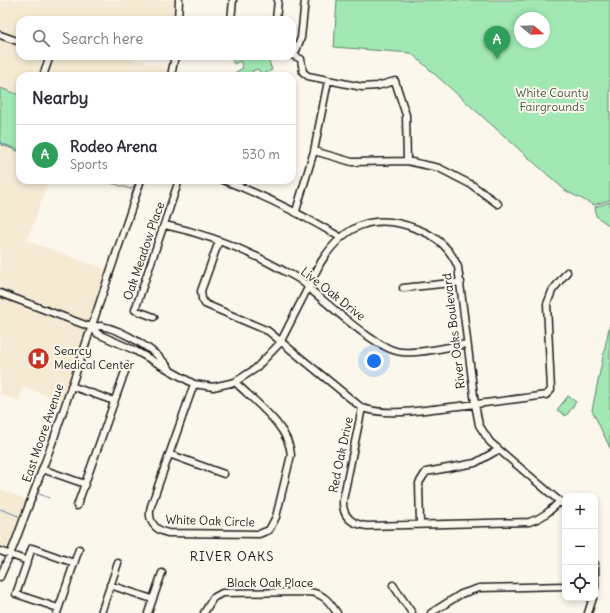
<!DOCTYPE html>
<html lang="en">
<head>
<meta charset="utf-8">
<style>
  :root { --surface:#fff; --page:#f7f7f7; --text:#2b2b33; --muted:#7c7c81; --line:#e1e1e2; --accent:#c8321e }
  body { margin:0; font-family:Delius,sans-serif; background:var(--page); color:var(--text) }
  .controls { position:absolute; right:12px; bottom:12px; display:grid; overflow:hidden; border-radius:8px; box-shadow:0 2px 6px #0003 }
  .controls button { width:36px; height:36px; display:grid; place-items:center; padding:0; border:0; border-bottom:1px solid var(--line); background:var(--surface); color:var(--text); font:20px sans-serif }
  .compass { position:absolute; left:514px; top:12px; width:36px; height:36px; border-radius:50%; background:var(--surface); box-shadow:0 2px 6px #0003; rotate:109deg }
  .you { position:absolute; left:374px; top:361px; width:14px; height:14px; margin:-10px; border:3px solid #fff; border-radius:50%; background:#1a73e8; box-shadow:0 0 0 6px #1a73e833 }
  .badge { display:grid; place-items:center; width:26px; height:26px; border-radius:50%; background:var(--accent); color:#fff; font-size:13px; font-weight:700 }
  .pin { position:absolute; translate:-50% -33px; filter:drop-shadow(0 1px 2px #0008) }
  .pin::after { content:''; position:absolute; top:21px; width:14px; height:12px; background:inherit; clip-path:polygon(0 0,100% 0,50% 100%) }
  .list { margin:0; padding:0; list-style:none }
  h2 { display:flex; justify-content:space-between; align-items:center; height:52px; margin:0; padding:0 16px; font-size:17px }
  h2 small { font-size:13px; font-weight:400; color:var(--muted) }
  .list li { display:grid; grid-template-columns:26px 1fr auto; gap:12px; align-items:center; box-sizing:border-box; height:60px; padding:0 16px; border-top:1px solid var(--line) }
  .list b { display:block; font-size:15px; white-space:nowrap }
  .list p { margin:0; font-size:13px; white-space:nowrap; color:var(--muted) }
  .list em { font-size:13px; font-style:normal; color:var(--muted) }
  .icon { flex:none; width:22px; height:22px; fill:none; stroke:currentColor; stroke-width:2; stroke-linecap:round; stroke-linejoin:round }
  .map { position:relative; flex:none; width:610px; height:613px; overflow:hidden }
  .search { position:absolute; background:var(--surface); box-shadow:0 2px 6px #0003; left:16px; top:16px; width:280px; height:44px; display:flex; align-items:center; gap:10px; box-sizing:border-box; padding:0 14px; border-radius:12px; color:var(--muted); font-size:15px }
  .panel { position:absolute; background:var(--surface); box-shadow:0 2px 6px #0003; left:16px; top:72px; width:280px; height:112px; border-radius:12px }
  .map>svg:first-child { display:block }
  .built { fill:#f5ebd4 }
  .green { fill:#a1e8b4; stroke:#5e8268; fill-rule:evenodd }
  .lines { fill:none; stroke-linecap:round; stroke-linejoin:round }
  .stream { stroke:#647e9a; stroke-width:1 }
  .minor-casing { stroke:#1c1c1c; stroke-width:9 }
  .minor { stroke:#fbf7ec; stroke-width:6 }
  .labels { text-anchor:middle; stroke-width:4; stroke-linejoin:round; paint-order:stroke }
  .park-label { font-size:12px; fill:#44594a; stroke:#fbf7ec }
  .street-label { font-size:12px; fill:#1c1c1c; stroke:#fbf7ec }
  .poi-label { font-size:12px; fill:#1c1c1c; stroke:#fbf7ec; text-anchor:start }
  .neighbourhood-label { font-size:13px; letter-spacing:1px; fill:#1c1c1c; stroke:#fbf7ec }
</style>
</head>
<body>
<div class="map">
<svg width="610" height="613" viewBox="0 0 610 613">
  <rect width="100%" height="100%" fill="#fbf7ec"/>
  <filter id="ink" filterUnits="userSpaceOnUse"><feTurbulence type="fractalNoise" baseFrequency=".025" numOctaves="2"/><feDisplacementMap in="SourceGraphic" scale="8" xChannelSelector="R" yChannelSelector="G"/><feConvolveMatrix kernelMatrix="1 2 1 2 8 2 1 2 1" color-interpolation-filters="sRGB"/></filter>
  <g filter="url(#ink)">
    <!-- built -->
    <path class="built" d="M0,0H177L175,20H20V39L0,31Z
      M0,38L20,46V56H47L40,76H20V95L0,88Z
      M53,56H118L170,68L168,76H46Z
      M0,144L20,152V180H49L27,241L108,270L90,323L0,289Z
      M98,180H139L135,193Z
      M0,297L88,330L63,401L24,387L18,401L0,394Z
      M0,489L27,500L9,551L0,548Z"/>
    <!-- green -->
    <path class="green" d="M337,0H610V200L594,205L566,191L411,53L334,47ZM520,18H544V42H520Z
      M230,56H255L269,61L272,70L262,75L258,69L252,71L254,76H238L236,72L243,68L240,61L234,64Z
      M0,88L20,95V152L0,144Z
      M610,202V226L596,216L595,207Z
      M610,323V448L592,410Z
      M568,396L576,402L566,416L557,410Z"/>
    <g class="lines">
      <!-- stream -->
      <path class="stream" d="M0,143L20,150
        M102,180L131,189L133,188L136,180
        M37,493L49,498
        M0,509L21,517"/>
      <defs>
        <path id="minor" d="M178,20L179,0
          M231,20L233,0
          M276,20L278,0
          M0,35L20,42
          M292,55L301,59L303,72L308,76L362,87L377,86L395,81L406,115L407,161
          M294,56L301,38L305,0
          M43,76L50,56
          M171,76L175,56
          M314,151L352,162L407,161L439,168L472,185L498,204
          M223,180C266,196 301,214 340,237
          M296,211L314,151L328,81
          M165,225C207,234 247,250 284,271C294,276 304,281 311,290C331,306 378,351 402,352C420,354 448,347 466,344
          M219,241L201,291L202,299L205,304L268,331L362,408C388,416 415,411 442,408C477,404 512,400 546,395L551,390L547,304L552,291L567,272
          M403,288L461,282
          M0,293L88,326C93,327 97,326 101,326C123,330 156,350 169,368
          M154,317L135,310L179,180
          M92,327L98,334L134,350L194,384L213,387L235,382L255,369L280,343L321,262C345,224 375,212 417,229C437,236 450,248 458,267L475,404L479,425L490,442L565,506
          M194,384L151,506C147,520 154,530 168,533L259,534L269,530L276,517L291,455C289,426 255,402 235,382
          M71,386L114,401
          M362,408L343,500C342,516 351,524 367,526L529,522C543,518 550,511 560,501
          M169,454L224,474
          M42,469L85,484
          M77,506L127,366
          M420,524L419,483L426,472L475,463L498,450
          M0,551L28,561
          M595,564V587
          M0,577L14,545L54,438L141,180
          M110,585L152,599
          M393,585L412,613
          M58,608L16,594L32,548L74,563
          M57,613L79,549
          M101,613L118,563
          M148,613L162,573
          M204,613L213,598L222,593L308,592C323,593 329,601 337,613
          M431,613L461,594L479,588L565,586
          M588,613L593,598"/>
      </defs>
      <!-- minor casing -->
      <use href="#minor" class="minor-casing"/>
      <!-- minor -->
      <use href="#minor" class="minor"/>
    </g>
  </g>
  <!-- icons -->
  <defs>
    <symbol id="hospital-disc" viewBox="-11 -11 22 22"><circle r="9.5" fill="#c8321e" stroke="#fbf7ec"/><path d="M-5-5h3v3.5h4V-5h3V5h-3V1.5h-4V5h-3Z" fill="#fff"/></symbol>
  </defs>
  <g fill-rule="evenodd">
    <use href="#hospital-disc" x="26" y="346" width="25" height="25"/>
  </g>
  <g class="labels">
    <!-- park labels -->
    <g class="park-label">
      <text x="552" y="97">White County<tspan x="552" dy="14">Fairgrounds</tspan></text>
    </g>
    <!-- street labels -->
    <g class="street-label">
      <text transform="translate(144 251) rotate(-71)" y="4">Oak Meadow Place</text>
      <text transform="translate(333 294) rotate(38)" y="4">Live Oak Drive</text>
      <text transform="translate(454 331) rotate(-97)" y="4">River Oaks Boulevard</text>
      <text transform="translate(43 433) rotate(-71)" y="4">East Moore Avenue</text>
      <text transform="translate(341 455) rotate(-78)" y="4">Red Oak Drive</text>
      <text transform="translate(210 521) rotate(2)" y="4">White Oak Circle</text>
      <text x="270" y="587">Black Oak Place</text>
    </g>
    <!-- poi labels -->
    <g class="poi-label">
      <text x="54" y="355">Searcy<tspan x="54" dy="14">Medical Center</tspan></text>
    </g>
    <!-- neighbourhood labels -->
    <g class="neighbourhood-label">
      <text x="232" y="561">RIVER OAKS</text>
    </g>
  </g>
</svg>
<div class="controls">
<button>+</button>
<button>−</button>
<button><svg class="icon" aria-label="locate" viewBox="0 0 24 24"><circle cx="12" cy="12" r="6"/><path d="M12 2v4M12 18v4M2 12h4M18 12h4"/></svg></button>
</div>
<svg class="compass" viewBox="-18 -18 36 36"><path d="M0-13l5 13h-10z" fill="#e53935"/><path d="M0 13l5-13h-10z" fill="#7c7c81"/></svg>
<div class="you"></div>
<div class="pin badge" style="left:497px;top:59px;background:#2e9e5b">A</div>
<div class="search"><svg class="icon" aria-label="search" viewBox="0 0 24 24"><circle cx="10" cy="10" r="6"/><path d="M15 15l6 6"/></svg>Search here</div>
<section class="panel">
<h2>Nearby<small></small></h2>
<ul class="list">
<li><span class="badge" style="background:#2e9e5b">A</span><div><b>Rodeo Arena</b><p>Sports</p></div><em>530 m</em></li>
</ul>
</section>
</div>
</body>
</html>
